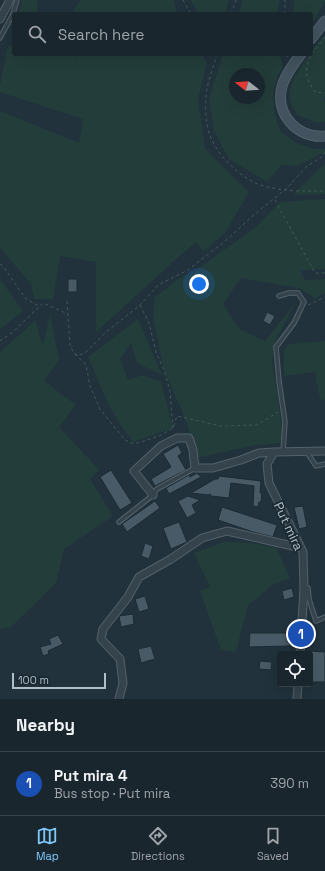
<!DOCTYPE html>
<html lang="en">
<head>
<meta charset="utf-8">
<style>
  :root { --surface:#19262d; --page:#263239; --text:#f1f3f6; --muted:#9fa5aa; --line:#374349; --accent:#7fc9fd }
  body { margin:0; font-family:"Space Grotesk",sans-serif; background:var(--page); color:var(--text) }
  .controls { position:absolute; right:12px; bottom:12px; display:grid; overflow:hidden; border-radius:4px; box-shadow:0 4px 16px #0002 }
  .controls button { width:36px; height:36px; display:grid; place-items:center; padding:0; border:0; border-bottom:1px solid var(--line); background:var(--surface); color:var(--text); font:20px sans-serif }
  .compass { position:absolute; left:229px; top:68px; width:36px; height:36px; border-radius:50%; background:var(--surface); box-shadow:0 4px 16px #0002; rotate:287deg }
  .scale { position:absolute; left:12px; bottom:10px; width:94px; box-sizing:border-box; padding-left:4px; border:2px solid #b0bec8; border-top:0; font-size:11px; line-height:14px; white-space:nowrap; color:#b0bec8; -webkit-text-stroke:3px #1a2831; paint-order:stroke }
  .you { position:absolute; left:199px; top:284px; width:14px; height:14px; margin:-10px; border:3px solid #fff; border-radius:50%; background:#1a73e8; box-shadow:0 0 0 6px #1a73e833 }
  .badge { display:grid; place-items:center; width:26px; height:26px; border-radius:50%; background:var(--accent); color:#fff; font-size:13px; font-weight:700 }
  .pin { position:absolute; translate:-50% -50%; border:2px solid #fff; box-shadow:0 1px 4px #0006 }
  .list { margin:0; padding:0; list-style:none }
  h2 { display:flex; justify-content:space-between; align-items:center; height:52px; margin:0; padding:0 16px; font-size:17px }
  h2 small { font-size:13px; font-weight:400; color:var(--muted) }
  .list li { display:grid; grid-template-columns:26px 1fr auto; gap:12px; align-items:center; box-sizing:border-box; height:64px; padding:0 16px; border-top:1px solid var(--line) }
  .list b { display:block; font-size:15px; white-space:nowrap }
  .list p { margin:0; font-size:13px; white-space:nowrap; color:var(--muted) }
  .list em { font-size:13px; font-style:normal; color:var(--muted) }
  .icon { flex:none; width:22px; height:22px; fill:none; stroke:currentColor; stroke-width:2; stroke-linecap:round; stroke-linejoin:round }
  .map { position:relative; flex:none; width:325px; height:699px; overflow:hidden }
  .search { position:absolute; background:var(--surface); box-shadow:0 4px 16px #0002; left:12px; right:12px; top:12px; height:44px; display:flex; align-items:center; gap:10px; box-sizing:border-box; padding:0 14px; border-radius:4px; color:var(--muted); font-size:15px }
  .sheet { height:116px; background:var(--surface) }
  nav { display:flex; justify-content:space-around; align-items:center; box-sizing:border-box; height:56px; border-top:1px solid var(--line); background:var(--surface); font-size:11px; color:var(--muted) }
  nav a { display:grid; justify-items:center; gap:2px }
  nav .on { color:var(--accent) }
  .map>svg:first-child { display:block }
  .green { fill:#233d3b; fill-rule:evenodd }
  .building { fill:#475a65; stroke:#1c2a33 }
  .lines { fill:none; stroke-linecap:round; stroke-linejoin:round }
  .lane-casing { stroke:#53616a; stroke-width:5.5 }
  .street-casing { stroke:#53616a; stroke-width:9 }
  .secondary-casing { stroke:#53616a; stroke-width:11 }
  .path { stroke:#415957; stroke-width:1; stroke-dasharray:3 3; stroke-linecap:butt }
  .lane { stroke:#35434c; stroke-width:3.5 }
  .street { stroke:#35434c; stroke-width:7 }
  .secondary { stroke:#42535f; stroke-width:9 }
  .labels { text-anchor:middle; stroke-width:3.5; stroke-linejoin:round; paint-order:stroke }
  .street-label { font-size:13px; fill:#b0bec8; stroke:#1a2831 }
</style>
</head>
<body>
<div class="map">
<svg width="325" height="699" viewBox="0 0 325 699">
  <rect width="100%" height="100%" fill="#21323c"/>
  <!-- green -->
  <path class="green" d="M22,0H37V13L40,14H18Z
    M81,0H174L177,14H73V11Z
    M190,0H229L225,14H199Z
    M243,0H280L277,14H238Z
    M294,0H325V1L311,25V14H293Z
    M325,34V96L323,100L325,102V122L318,123L297,115C295,110 290,104 290,98C287,80 314,48 325,34Z
    M8,46L14,47V54H74L76,60V54H201L207,62L198,99L205,149L249,192L225,233L203,251L196,242L174,261L96,332V262L60,256L53,299H34L31,284L0,248V111L79,143L83,119L0,92V85Z
    M223,54H280L283,68L278,75L273,92L274,112L280,131L296,143L314,149H325V152L297,166L281,165L267,182L229,159L214,131L209,99ZM235,74H259V98H235Z
    M325,164V194L293,195L321,167Z
    M325,199V269L300,270L305,280L325,279V293L315,298L298,288L241,278L223,304L239,329L265,341L296,302L275,341L272,363L278,396L283,443L255,445L196,458L187,423L164,370L153,317L155,297L180,278L195,271L257,226L280,202Z
    M0,279L23,311L0,329Z
    M50,314L59,360L44,381L76,405L59,427L99,470L90,479L113,516L64,549L56,583L11,627L0,629V352L35,321L43,345Z
    M138,319L162,375L137,363L131,343L120,359L128,380L143,375L161,382L173,428L133,442L118,421L105,397L88,357Z
    M325,341V400L320,399L315,372L284,376V350L288,344Z
    M224,542L251,543L276,547L290,578L274,584L248,605L236,652L221,650L200,591L210,587L194,553Z"/>
  <!-- building -->
  <path class="building" d="M68,279H77V292H68Z
    M267,312L275,316L270,325L263,321Z
    M178,445L182,453L178,456L186,470L155,486L151,479L171,467L163,454Z
    M111,470L132,503L120,510L100,477Z
    M197,473L201,477L169,494L166,488L189,475L190,477Z
    M219,476L261,481L260,493H262L261,502H259L258,507L253,506L254,486L231,483L229,498L211,496L210,494L208,495L191,493L215,479H218Z
    M188,496L200,500L192,505L196,513L187,518L178,501Z
    M155,501L160,508L127,532L122,524Z
    M303,506L307,527L299,529L294,507Z
    M222,507L277,525L273,537L253,532L218,520Z
    M179,522L187,542L171,549L163,528Z
    M145,543L153,546L149,559L141,556Z
    M292,588L294,597L284,600L282,591Z
    M145,596L149,609L139,612L135,599Z
    M133,614L134,624L121,627L119,616Z
    M250,633H291L290,646L249,647Z
    M58,635L63,644L48,651L49,654L43,656L40,647L51,644L49,639Z
    M151,646L155,659L141,663L138,649Z
    M310,651L325,652V682H310Z
    M260,661L272,662L271,670L259,669Z"/>
  <g class="lines">
    <defs>
      <path id="lane" d="M0,38L13,14L17,0
        M279,296L289,293H298L304,302L294,323L276,347L279,381L285,422L283,452
        M306,451L316,466L325,464
        M119,522L153,495L157,489L195,468
        M304,589L308,588L309,599L316,621L325,617"/>
      <path id="street" d="M0,19L10,0
        M153,495L134,471L161,446L177,438H189L193,450L195,468H213L241,460L259,453L274,452
        M300,654L304,589L303,552L269,483L267,464L274,452L325,451
        M119,699L123,683L120,659L101,639L103,629L128,597L139,577L171,559L202,538L227,531L301,548
        M297,699L298,684"/>
      <path id="secondary" d="M311,39L325,21
        M301,54C294,63 287,73 283,83C273,112 296,139 325,136"/>
    </defs>
    <!-- lane casing -->
    <use href="#lane" class="lane-casing"/>
    <!-- street casing -->
    <use href="#street" class="street-casing"/>
    <!-- secondary casing -->
    <use href="#secondary" class="secondary-casing"/>
    <!-- path -->
    <path class="path" d="M183,0L191,14
      M231,14L236,0
      M285,14V0
      M325,37C316,49 304,60 307,76C308,81 312,87 315,92L325,93
      M217,54C213,68 206,85 206,99C205,111 206,126 211,138C218,156 240,177 258,184C279,192 304,191 325,191
      M287,54V60
      M275,200L315,273H325
      M0,264L3,266L26,299L39,306
      M67,301L70,345L74,354L79,355L85,353L106,332L140,305L158,285L188,270L224,242L255,214L286,189L307,166L322,157L325,152
      M140,305L149,323L156,352L164,370L170,391L173,428
      M308,305L325,297
      M0,341L13,332L43,303L68,314
      M75,354L86,365L90,386L100,409L125,440L134,444L159,436L173,428L177,416L221,426L257,425L278,412"/>
    <!-- lane -->
    <use href="#lane" class="lane"/>
    <!-- street -->
    <use href="#street" class="street"/>
    <!-- secondary -->
    <use href="#secondary" class="secondary"/>
  </g>
  <g class="labels">
    <!-- street labels -->
    <g class="street-label">
      <text transform="translate(289 526) rotate(65)" y="5">Put mira</text>
    </g>
  </g>
</svg>
<div class="controls">
<button><svg class="icon" aria-label="locate" viewBox="0 0 24 24"><circle cx="12" cy="12" r="6"/><path d="M12 2v4M12 18v4M2 12h4M18 12h4"/></svg></button>
</div>
<svg class="compass" viewBox="-18 -18 36 36"><path d="M0-13l5 13h-10z" fill="#e53935"/><path d="M0 13l5-13h-10z" fill="#9fa5aa"/></svg>
<div class="scale">100 m</div>
<div class="you"></div>
<div class="pin badge" style="left:301px;top:634px;background:#1a4fb4">1</div>
<div class="search"><svg class="icon" aria-label="search" viewBox="0 0 24 24"><circle cx="10" cy="10" r="6"/><path d="M15 15l6 6"/></svg>Search here</div>
</div>
<section class="sheet">
<h2>Nearby<small></small></h2>
<ul class="list">
<li><span class="badge" style="background:#1a4fb4">1</span><div><b>Put mira 4</b><p>Bus stop · Put mira</p></div><em>390 m</em></li>
</ul>
</section>
<nav>
<a class="on"><svg class="icon" aria-label="map" viewBox="0 0 24 24"><path d="M3 6l6-2 6 2 6-2v14l-6 2-6-2-6 2zM9 4v14M15 6v14"/></svg>Map</a>
<a><svg class="icon" aria-label="directions" viewBox="0 0 24 24"><path d="M12 3l9 9-9 9-9-9zM9 14v-3h6M13 9l2 2-2 2"/></svg>Directions</a>
<a><svg class="icon" aria-label="saved" viewBox="0 0 24 24"><path d="M7 4h10v16l-5-4-5 4z"/></svg>Saved</a>
</nav>
</body>
</html>
